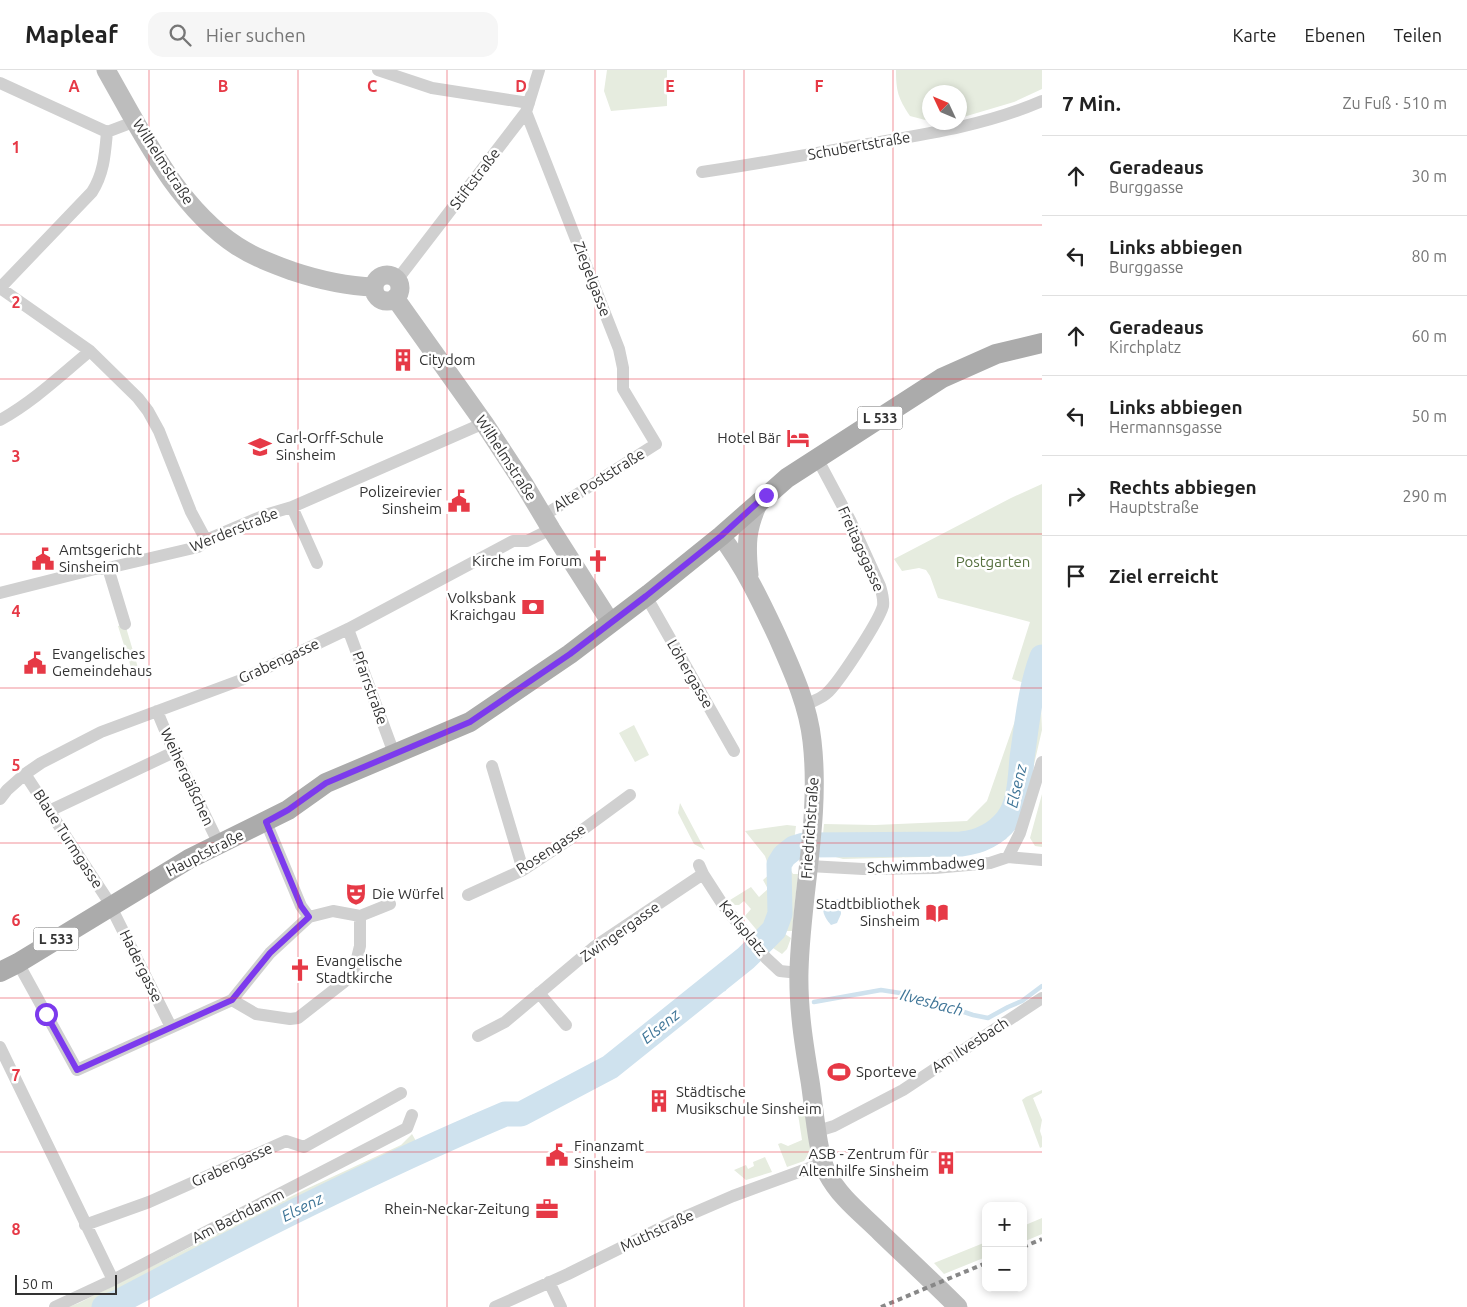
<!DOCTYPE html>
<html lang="de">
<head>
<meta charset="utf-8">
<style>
  :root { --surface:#fff; --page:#f6f6f6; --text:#222; --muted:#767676; --line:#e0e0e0 }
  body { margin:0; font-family:Ubuntu,sans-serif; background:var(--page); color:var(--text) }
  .controls { position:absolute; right:15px; bottom:15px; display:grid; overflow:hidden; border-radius:10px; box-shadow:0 2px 8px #0003 }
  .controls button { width:45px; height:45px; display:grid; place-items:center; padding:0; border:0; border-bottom:1px solid var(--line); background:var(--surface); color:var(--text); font:25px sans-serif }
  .compass { position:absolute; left:922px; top:15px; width:45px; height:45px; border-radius:50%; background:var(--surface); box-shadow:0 2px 8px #0003; rotate:314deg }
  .scale { position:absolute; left:15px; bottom:12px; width:102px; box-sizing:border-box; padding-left:5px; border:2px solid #333; border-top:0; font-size:14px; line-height:18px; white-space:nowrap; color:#333; -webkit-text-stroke:4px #fff; paint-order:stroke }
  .stop { position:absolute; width:15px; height:15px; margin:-11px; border:4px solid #7c3aed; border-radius:50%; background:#fff }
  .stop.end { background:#7c3aed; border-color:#fff; box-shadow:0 1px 5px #0008 }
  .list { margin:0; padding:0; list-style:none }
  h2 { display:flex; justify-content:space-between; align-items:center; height:65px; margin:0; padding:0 20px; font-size:21px }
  h2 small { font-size:16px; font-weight:400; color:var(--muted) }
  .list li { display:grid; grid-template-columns:32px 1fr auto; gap:15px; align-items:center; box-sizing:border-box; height:80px; padding:0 20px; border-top:1px solid var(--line) }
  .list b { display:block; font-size:19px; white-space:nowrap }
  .list p { margin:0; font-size:16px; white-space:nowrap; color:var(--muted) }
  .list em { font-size:16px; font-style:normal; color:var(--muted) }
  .icon { flex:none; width:28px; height:28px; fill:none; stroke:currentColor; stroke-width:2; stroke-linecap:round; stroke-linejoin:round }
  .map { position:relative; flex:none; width:1042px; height:1237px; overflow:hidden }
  header { display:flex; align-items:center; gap:30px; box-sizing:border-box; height:70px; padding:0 25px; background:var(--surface); border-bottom:1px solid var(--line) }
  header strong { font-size:24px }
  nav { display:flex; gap:28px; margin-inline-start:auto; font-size:18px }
  .search { width:350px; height:45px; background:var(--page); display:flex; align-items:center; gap:12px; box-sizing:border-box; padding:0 18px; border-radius:15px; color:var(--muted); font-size:19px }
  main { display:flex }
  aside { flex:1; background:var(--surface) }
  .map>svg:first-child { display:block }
  .green { fill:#e6ecdf }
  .water { fill:#cfe2ee }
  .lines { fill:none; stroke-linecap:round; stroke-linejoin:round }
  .stream { stroke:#cfe2ee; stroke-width:4.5 }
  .river { stroke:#cfe2ee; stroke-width:25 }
  .minor { stroke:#d0d0d0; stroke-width:12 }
  .secondary { stroke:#bdbdbd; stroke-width:19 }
  .primary { stroke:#ababab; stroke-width:20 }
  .rail { stroke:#888; stroke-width:4; stroke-dasharray:5 4; stroke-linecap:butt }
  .route { stroke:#7c3aed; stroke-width:6 }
  .grid { fill:none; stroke:#e63946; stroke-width:1; stroke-opacity:0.55 }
  .labels { text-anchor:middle; stroke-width:5; stroke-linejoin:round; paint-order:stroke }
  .shield { fill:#fff; stroke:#707070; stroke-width:1 }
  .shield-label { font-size:14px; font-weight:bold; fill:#333 }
  .street-label { font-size:15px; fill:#333; stroke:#fff }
  .poi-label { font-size:15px; fill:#333; stroke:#fff; text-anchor:start }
  .park-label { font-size:15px; fill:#56703f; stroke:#fff }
  .water-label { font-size:16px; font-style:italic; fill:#3f7597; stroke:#fff }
  .grid-label { font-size:16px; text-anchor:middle; font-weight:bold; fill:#e63946; stroke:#fff; stroke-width:5; stroke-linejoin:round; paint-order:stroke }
</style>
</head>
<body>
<header>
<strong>Mapleaf</strong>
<div class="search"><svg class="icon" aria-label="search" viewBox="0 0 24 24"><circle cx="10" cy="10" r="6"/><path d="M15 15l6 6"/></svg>Hier suchen</div>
<nav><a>Karte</a><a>Ebenen</a><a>Teilen</a></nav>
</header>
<main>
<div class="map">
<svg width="1042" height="1237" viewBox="0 0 1042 1237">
  <rect width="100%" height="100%" fill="#fff"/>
  <!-- green -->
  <path class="green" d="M607,0H667V36L611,41L604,21Z
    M896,0H1042V19L1014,32L960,48L959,22H929V51L910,46C898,28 896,21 896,0Z
    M1042,414V619L1012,609L1030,552L938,528L930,506L926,500L919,498L902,501L894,489L1011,428Z
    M125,554L139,601L133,604L118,556Z
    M1023,628L1041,633L1042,660L1029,716L1020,743L1006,769L982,782L958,786L843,789L821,783L824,754L875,755L967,751L987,731Z
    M634,655L649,685L635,692L619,663Z
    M1042,724V777L1035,776L1030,768Z
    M680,733L705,780L694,774L678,743Z
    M787,755L796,756L794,771L774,784L771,803L774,823L773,838V844L768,851V857L760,864L745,846L751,839L744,831L739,835H735L730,830L751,817L759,827L768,819L763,810L771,803L765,786L745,761Z
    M790,788H795L790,799L793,804H798L792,861H786L785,864L791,868L787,879L782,884L770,876C777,867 786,850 786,839C787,821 779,803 790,788Z
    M1042,1020V1023L1033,1028L1042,1050L1040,1061L1042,1067V1077L1040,1078L1022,1030L1026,1027Z
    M807,1043L811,1081L804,1091L787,1097L778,1074L781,1073L788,1076L802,1070L798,1044Z
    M474,1044L481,1063L420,1091L129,1237H68L79,1233L304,1120L401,1075L412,1064L416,1071Z
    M765,1087L772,1102L746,1110L734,1100L746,1095L748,1099L754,1096L753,1092Z
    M1042,1148V1164L1023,1172V1156Z
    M986,1172V1187L944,1204L934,1193Z"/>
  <!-- water -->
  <path class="water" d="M835,829L841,830V844L837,853L831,855C822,845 818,833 835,829Z"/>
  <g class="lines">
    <!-- stream -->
    <path class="stream" d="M714,913L724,919
      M814,932L881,920L913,925L973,945L988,948L1008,937L1022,931L1042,916"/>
    <!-- river -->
    <path class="river" d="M104,1237L118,1232C245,1165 373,1100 505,1044H521L610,997L746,888L774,860L780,844L779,794L784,786L794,778L804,775L961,774C979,772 995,765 1007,750C1020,733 1020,709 1022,688C1027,654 1030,619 1042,587"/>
    <!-- minor -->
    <path class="minor" d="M378,0L432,18L529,33
      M0,13L107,62L136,51
      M526,42L619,279L623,298V319L656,374L543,446
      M702,102C757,94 812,84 868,74C927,64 987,55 1042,31
      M397,210L526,42L539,0
      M0,218L90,281L138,328L148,341L159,361L191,442L206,470
      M0,218L92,122C104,103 105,84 107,62
      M0,350C33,332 61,305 90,281
      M292,437L317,493
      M108,498L125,554
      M0,523L95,499L108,498L198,477L206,470L265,445L292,437L484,353
      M646,526L734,681
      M348,559L392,678
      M805,635C811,632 820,629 826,624C838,614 879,551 883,536C884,529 882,523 880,516L850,450L817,388
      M157,641L174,682L219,774
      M492,696L523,800
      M25,704L107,829L171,957
      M0,729L7,720L25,704L41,693L101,662L241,610L348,559L513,471H527L551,459
      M49,741L174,682
      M266,752L301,836L309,847
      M1008,787L1020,763L1042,692
      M699,795L703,804L723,835L766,888L780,901L799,903
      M809,796L863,799L935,798L990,793L1008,787L1042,790
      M468,825L523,800L570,769L630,725
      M18,893L77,1000L232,930L270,883L309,847L333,841L360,846L390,834
      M539,923L566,955
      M232,930L256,944L290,949L298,948L353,905L360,876V846
      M478,966L505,952L594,877L703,804
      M0,977L113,1210
      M818,1061L834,1056L903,1020L1042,928
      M85,1155L149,1132L286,1071L304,1077L401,1023
      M549,1212L561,1237
      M55,1237L113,1210L407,1058L412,1045
      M495,1237L568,1204L675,1151L733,1126L823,1093"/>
    <!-- secondary -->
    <path class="secondary" d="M106,0C141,61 176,136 237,176C254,187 273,194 292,201C319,210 346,216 374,217
      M374 218a13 13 0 1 1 26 0a13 13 0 1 1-26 0Z
      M395,228L484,353L524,414L551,459L611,553
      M721,466C744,496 761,532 777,566C792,600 808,634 812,671C821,748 801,824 799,901C798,938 804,975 810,1011C814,1036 817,1082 827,1103C840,1128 862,1144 881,1163C907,1188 933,1212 958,1237
      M749,505C746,476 746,458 759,432"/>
    <!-- primary -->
    <path class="primary" d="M0,902L18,893L189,789L288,740L326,713L470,652L570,584L649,524L721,466L787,408L942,308L996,284L1042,273"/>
    <!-- rail -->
    <path class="rail" d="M1023,1177L1042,1169
      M881,1237L986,1193"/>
  </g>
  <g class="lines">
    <!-- route -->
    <path class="route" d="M46,944L77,1000L232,930L270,883L309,847L301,836L266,752L288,740L326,713L470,652L570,584L646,526L721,466L766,425"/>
  </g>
  <!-- grid -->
  <path class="grid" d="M149,0V1237M298,0V1237M447,0V1237M595,0V1237M744,0V1237M893,0V1237M0,155H1042M0,309H1042M0,464H1042M0,618H1042M0,773H1042M0,928H1042M0,1082H1042"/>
  <!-- icons -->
  <defs>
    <symbol id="building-bare" viewBox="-9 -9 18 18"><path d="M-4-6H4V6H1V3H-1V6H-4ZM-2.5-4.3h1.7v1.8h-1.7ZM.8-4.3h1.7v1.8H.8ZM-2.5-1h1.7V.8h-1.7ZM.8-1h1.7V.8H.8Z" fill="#e63946" stroke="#fff" stroke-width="2.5" paint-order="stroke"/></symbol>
    <symbol id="hotel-bare" viewBox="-9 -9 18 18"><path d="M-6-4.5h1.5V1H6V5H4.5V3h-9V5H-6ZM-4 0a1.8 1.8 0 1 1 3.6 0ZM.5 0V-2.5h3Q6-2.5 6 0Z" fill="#e63946" stroke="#fff" stroke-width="2.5" paint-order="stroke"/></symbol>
    <symbol id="school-bare" viewBox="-9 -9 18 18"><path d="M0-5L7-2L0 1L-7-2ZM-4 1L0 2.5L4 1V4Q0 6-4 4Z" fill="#e63946" stroke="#fff" stroke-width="2.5" paint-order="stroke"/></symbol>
    <symbol id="civic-bare" viewBox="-9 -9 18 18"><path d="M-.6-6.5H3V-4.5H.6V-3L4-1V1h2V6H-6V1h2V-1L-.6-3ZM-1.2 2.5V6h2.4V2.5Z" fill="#e63946" stroke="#fff" stroke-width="2.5" paint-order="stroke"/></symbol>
    <symbol id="church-bare" viewBox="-9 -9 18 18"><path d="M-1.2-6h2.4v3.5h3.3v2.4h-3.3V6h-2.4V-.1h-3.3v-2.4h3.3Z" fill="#e63946" stroke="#fff" stroke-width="2.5" paint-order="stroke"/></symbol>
    <symbol id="bank-bare" viewBox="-9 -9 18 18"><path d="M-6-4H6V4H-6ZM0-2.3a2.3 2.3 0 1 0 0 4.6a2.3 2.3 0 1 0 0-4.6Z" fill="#e63946" stroke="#fff" stroke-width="2.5" paint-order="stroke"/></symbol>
    <symbol id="theatre-bare" viewBox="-9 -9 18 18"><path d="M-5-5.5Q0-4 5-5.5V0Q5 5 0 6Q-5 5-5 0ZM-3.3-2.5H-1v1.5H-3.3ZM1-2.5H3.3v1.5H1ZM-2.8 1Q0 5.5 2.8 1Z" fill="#e63946" stroke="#fff" stroke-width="2.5" paint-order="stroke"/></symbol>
    <symbol id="library-bare" viewBox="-9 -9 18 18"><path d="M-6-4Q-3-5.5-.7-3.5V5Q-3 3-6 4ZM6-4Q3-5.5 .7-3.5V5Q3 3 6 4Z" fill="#e63946" stroke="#fff" stroke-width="2.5" paint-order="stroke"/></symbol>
    <symbol id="stadium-bare" viewBox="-9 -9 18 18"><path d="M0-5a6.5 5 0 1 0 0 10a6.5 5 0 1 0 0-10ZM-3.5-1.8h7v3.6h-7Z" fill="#e63946" stroke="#fff" stroke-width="2.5" paint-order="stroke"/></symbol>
    <symbol id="office-bare" viewBox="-9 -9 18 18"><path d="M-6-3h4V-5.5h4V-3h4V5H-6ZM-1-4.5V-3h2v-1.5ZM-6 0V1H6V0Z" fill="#e63946" stroke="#fff" stroke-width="2.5" paint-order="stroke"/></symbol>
  </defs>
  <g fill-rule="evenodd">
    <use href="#building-bare" x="387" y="274" width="32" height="32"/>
    <use href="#hotel-bare" x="782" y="352" width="32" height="32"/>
    <use href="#school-bare" x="244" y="361" width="32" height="32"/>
    <use href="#civic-bare" x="443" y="415" width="32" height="32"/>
    <use href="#civic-bare" x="27" y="473" width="32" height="32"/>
    <use href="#church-bare" x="582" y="475" width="32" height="32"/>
    <use href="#bank-bare" x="517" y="521" width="32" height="32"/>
    <use href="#civic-bare" x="19" y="577" width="32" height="32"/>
    <use href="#theatre-bare" x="340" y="808" width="32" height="32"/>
    <use href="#library-bare" x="921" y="827" width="32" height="32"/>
    <use href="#church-bare" x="284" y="884" width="32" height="32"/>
    <use href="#stadium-bare" x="823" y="986" width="32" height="32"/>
    <use href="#building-bare" x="643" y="1015" width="32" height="32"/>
    <use href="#civic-bare" x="541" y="1069" width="32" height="32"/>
    <use href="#building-bare" x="930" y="1077" width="32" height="32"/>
    <use href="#office-bare" x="531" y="1123" width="32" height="32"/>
  </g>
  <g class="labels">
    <!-- shield labels -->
    <g class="shield">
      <rect x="857.5" y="336.5" width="45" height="23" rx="4"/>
      <rect x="33.5" y="857.5" width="45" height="23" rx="4"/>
    </g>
    <g class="shield-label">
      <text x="880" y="353">L 533</text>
      <text x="56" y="874">L 533</text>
    </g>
    <!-- street labels -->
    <g class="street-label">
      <text transform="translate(859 76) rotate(-10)" y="5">Schubertstraße</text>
      <text transform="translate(163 92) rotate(57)" y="5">Wilhelmstraße</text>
      <text transform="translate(475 109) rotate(-53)" y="5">Stiftstraße</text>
      <text transform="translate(592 209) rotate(69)" y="5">Ziegelgasse</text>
      <text transform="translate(506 388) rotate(57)" y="5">Wilhelmstraße</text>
      <text transform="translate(599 410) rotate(-32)" y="5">Alte Poststraße</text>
      <text transform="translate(234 460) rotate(-22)" y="5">Werderstraße</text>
      <text transform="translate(861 479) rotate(66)" y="5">Freitagsgasse</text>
      <text transform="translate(279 591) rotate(-25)" y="5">Grabengasse</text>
      <text transform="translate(690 604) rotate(60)" y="5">Löhergasse</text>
      <text transform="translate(370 618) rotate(70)" y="5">Pfarrstraße</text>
      <text transform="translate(187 707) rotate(65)" y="5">Weihergäßchen</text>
      <text transform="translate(810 758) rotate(-86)" y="5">Friedrichstraße</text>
      <text transform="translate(68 769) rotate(57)" y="5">Blaue Turmgasse</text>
      <text transform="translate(551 779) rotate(-33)" y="5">Rosengasse</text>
      <text transform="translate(205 783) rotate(-27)" y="5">Hauptstraße</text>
      <text transform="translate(926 795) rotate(-3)" y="5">Schwimmbadweg</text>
      <text transform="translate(743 858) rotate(51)" y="5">Karlsplatz</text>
      <text transform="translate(620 862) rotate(-35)" y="5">Zwingergasse</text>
      <text transform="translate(141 896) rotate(64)" y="5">Hadergasse</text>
      <text transform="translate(970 975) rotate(-33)" y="5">Am Ilvesbach</text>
      <text transform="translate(232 1095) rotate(-24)" y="5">Grabengasse</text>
      <text transform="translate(238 1146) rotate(-27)" y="5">Am Bachdamm</text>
      <text transform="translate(657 1161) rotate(-25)" y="5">Muthstraße</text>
    </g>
    <!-- poi labels -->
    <g class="poi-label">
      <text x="419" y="295">Citydom</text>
      <text x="276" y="373">Carl-Orff-Schule<tspan x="276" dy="17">Sinsheim</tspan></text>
      <text x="781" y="373" text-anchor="end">Hotel Bär</text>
      <text x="442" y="427" text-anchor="end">Polizeirevier<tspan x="442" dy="17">Sinsheim</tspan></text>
      <text x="59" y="485">Amtsgericht<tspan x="59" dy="17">Sinsheim</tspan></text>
      <text x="582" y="496" text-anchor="end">Kirche im Forum</text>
      <text x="516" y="533" text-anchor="end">Volksbank<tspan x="516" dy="17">Kraichgau</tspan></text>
      <text x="52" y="589">Evangelisches<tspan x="52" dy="17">Gemeindehaus</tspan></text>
      <text x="372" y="829">Die Würfel</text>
      <text x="920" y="839" text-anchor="end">Stadtbibliothek<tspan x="920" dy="17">Sinsheim</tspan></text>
      <text x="316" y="896">Evangelische<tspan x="316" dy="17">Stadtkirche</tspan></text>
      <text x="856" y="1007">Sporteve</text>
      <text x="676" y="1027">Städtische<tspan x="676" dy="17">Musikschule Sinsheim</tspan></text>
      <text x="574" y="1081">Finanzamt<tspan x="574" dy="17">Sinsheim</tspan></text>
      <text x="929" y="1089" text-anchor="end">ASB - Zentrum für<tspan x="929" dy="17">Altenhilfe Sinsheim</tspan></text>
      <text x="530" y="1144" text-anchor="end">Rhein-Neckar-Zeitung</text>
    </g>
    <!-- park labels -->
    <g class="park-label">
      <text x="993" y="497">Postgarten</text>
    </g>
    <!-- water labels -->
    <g class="water-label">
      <text transform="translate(1016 716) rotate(-77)" y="6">Elsenz</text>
      <text transform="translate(932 932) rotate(15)" y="6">Ilvesbach</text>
      <text transform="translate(660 956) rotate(-39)" y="6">Elsenz</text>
      <text transform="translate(302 1137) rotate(-27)" y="6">Elsenz</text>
    </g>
  </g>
  <g class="grid-label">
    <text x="74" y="22">A</text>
    <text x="223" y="22">B</text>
    <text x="372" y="22">C</text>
    <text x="521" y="22">D</text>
    <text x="670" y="22">E</text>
    <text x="819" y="22">F</text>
    <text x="16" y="83">1</text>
    <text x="16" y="238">2</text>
    <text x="16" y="392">3</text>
    <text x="16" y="547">4</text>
    <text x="16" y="701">5</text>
    <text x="16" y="856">6</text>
    <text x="16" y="1011">7</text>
    <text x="16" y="1165">8</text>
  </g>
</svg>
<div class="controls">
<button>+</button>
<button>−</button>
</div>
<svg class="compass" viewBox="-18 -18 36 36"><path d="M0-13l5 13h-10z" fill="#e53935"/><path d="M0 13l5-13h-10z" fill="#767676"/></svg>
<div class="scale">50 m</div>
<div class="stop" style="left:46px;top:944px"></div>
<div class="stop end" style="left:766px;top:425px"></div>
</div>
<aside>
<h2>7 Min.<small>Zu Fuß · 510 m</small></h2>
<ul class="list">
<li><svg class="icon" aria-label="ahead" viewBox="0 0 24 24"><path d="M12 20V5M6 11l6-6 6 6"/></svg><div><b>Geradeaus</b><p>Burggasse</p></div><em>30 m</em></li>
<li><svg class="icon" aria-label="left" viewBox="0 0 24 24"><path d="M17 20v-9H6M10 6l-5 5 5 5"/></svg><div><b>Links abbiegen</b><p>Burggasse</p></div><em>80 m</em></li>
<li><svg class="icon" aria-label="ahead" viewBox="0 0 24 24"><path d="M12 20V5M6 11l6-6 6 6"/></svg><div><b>Geradeaus</b><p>Kirchplatz</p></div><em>60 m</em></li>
<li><svg class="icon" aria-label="left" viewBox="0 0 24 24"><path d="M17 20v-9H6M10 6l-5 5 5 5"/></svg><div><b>Links abbiegen</b><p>Hermannsgasse</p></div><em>50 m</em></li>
<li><svg class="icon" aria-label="right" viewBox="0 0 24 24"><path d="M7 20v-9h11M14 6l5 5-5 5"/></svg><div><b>Rechts abbiegen</b><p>Hauptstraße</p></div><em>290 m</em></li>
<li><svg class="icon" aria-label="arrive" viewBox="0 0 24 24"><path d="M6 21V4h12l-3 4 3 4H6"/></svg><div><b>Ziel erreicht</b></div></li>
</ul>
</aside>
</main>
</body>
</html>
